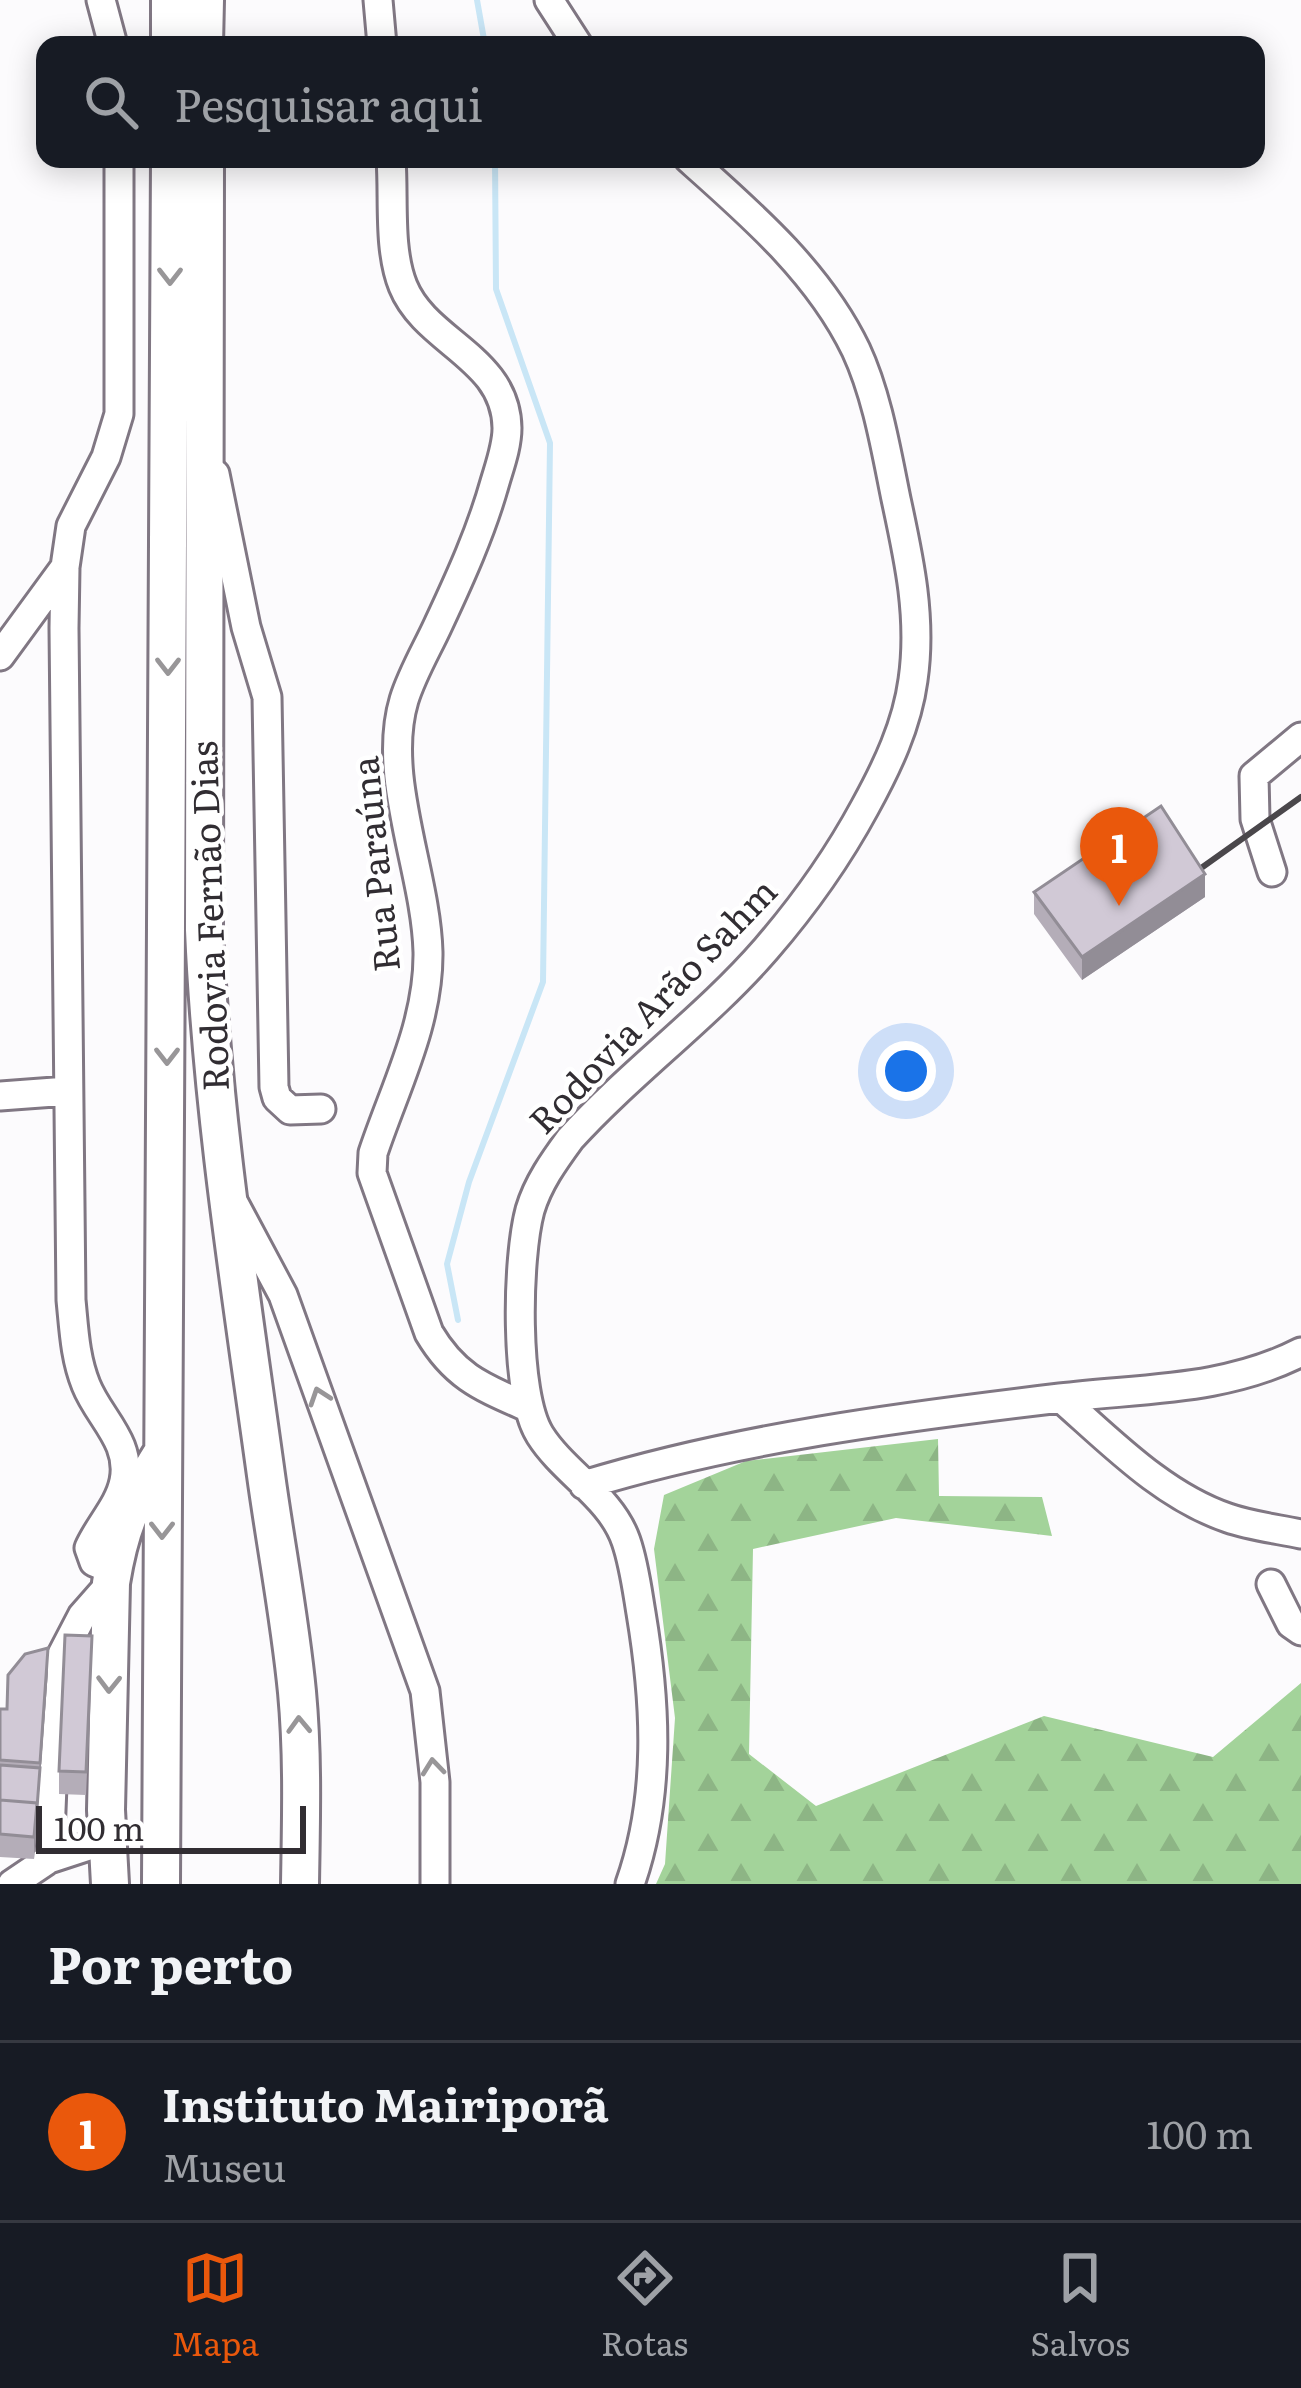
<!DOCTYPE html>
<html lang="pt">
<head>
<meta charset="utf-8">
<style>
  :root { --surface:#171b24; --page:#242831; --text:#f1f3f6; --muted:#9ea1a6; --line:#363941; --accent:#ea580c }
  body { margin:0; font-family:Literata,serif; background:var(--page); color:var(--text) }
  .scale { position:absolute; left:36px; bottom:30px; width:270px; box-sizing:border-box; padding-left:12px; border:6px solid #312d32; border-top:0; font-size:33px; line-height:42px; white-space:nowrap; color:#312d32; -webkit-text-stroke:9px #fff; paint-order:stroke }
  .you { position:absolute; left:906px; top:1071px; width:42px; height:42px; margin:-30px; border:9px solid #fff; border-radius:50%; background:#1a73e8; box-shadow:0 0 0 18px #1a73e833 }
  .badge { display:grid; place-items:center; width:78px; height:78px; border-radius:50%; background:var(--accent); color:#fff; font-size:39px; font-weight:700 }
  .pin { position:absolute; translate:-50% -99px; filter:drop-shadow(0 3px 6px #0008) }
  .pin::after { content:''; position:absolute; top:63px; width:42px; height:36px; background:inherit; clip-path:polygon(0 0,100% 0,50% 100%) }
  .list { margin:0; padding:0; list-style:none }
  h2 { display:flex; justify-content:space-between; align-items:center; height:156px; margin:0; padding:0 48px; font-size:51px }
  h2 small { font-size:39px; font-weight:400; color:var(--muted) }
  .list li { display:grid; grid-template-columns:78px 1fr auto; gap:36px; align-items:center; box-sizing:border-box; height:180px; padding:0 48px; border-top:3px solid var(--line) }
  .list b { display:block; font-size:45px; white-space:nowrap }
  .list p { margin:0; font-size:39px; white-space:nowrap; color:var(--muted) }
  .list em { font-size:39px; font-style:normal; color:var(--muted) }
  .icon { flex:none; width:66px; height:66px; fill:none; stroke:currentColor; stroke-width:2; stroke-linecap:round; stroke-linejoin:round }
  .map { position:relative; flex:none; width:1301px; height:1884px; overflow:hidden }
  .search { position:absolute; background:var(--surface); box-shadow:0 6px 30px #0003; left:36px; right:36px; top:36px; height:132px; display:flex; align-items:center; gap:30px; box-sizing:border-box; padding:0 42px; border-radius:24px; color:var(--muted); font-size:45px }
  .sheet { height:336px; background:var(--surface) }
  nav { display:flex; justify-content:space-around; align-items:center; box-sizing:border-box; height:168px; border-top:3px solid var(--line); background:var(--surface); font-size:33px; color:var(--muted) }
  nav a { display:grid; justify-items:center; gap:6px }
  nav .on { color:var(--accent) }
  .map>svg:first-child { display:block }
  .forest { fill:url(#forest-firs) }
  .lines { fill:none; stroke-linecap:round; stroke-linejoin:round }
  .stream { stroke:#c9e6f6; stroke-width:6 }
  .minor-casing { stroke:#807783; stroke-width:33 }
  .highway-casing { stroke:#807783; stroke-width:42 }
  .minor { stroke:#fff; stroke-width:27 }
  .highway { stroke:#fff; stroke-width:36 }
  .rail { stroke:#4a474b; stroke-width:6 }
  .wall { fill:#b4adb8 }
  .shaded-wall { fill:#928d96 }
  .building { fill:#d1c9d6; stroke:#928d96; stroke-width:3 }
  .oneway { stroke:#989698 }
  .labels { text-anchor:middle; stroke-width:9; stroke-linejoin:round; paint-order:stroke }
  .street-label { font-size:36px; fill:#312d32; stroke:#fff }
</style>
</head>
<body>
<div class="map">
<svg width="1301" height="1884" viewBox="0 0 1301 1884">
  <defs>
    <pattern id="forest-firs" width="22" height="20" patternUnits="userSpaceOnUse" patternTransform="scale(3)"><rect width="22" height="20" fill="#a3d39a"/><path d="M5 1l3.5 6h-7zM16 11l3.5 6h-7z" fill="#8db585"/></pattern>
  </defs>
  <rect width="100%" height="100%" fill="#fcfbfd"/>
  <!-- forest -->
  <path class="forest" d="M938,1439L939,1496L1042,1497L1052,1536L896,1518L753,1549L749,1754L816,1806L1044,1716L1213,1757L1301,1683V1884H656L665,1864L675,1718L654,1549L664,1495L746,1461Z"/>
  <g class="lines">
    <!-- stream -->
    <path class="stream" d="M477,0L485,45
      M458,1320L447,1264L469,1182L543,982L550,443L496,289L495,159"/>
    <defs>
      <path id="minor" d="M101,0L113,45
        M378,0L382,45
        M549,0L578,45
        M391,159C394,198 388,249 403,286C426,343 506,357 507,428C507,446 500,465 495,482C481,532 460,578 438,625C427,649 412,674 404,700C381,777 426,872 428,952C429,1023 395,1087 373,1153L372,1173L429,1333C455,1377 482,1387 527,1407
        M215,474L246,627L267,697L274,1087L277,1098L290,1110L321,1109
        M0,656L65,567
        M1272,872L1255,819L1254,776L1301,737
        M0,1096L68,1091
        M235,1205L283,1295L425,1691L435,1782V1884
        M1061,1398C1111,1442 1163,1496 1228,1518C1251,1526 1277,1529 1301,1534
        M584,1485C738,1438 901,1417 1060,1398C1143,1388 1225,1391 1301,1352
        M113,1570L94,1562L89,1548C99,1525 119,1506 124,1481C132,1442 99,1418 86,1385C75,1358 74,1330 71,1300L64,628L65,567L71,526L106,457L119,414V159
        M1271,1584L1291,1624L1301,1631
        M49,1859L57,1664L82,1616L111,1583
        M12,1884L49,1859L107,1840
        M630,1884C661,1796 656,1703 641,1613C637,1589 634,1564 626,1541C611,1497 564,1473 540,1435C514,1394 517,1258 530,1210C538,1183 554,1161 570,1139C632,1071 707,1017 766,949C804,905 838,857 865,807C887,767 907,725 913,680C922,618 909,559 896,499C886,450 877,395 856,350C819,273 752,215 689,159"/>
      <path id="highway" d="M170,45V0
        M204,45L205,0
        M205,159L204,930C212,1113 241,1294 266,1475C276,1548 290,1619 297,1692C303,1756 301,1820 300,1884
        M110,1884L106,1810L111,1583C120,1527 132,1501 162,1453
        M161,1884L170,159"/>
    </defs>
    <!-- minor casing -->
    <use href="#minor" class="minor-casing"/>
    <!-- highway casing -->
    <use href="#highway" class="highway-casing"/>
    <!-- minor -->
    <use href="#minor" class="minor"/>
    <!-- highway -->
    <use href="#highway" class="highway"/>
    <!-- rail -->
    <path class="rail" d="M1197,871L1301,797"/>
  </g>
  <!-- wall -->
  <path class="wall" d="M1034,892L1205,897L1082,980L1034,914Z
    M92,1659L86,1795L59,1794V1771Z
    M48,1671L34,1859L0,1857V1709H7Z"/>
  <!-- shaded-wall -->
  <path class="shaded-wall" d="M1205,874V897L1082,980V957Z
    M48,1648V1671L34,1859V1837Z"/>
  <!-- building -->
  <path class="building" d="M1161,806L1205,874L1082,957L1034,892Z
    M65,1635L92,1636L86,1772L59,1771Z
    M48,1648L40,1763L0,1760V1709H7L8,1675L25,1654Z
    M0,1765L40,1768L37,1808V1803L0,1800Z
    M0,1800L37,1803L34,1837L0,1834Z"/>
  <!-- one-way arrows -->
  <defs><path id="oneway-chevron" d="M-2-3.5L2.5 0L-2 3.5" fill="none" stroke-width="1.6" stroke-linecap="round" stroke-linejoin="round" transform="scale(3)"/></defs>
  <g class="oneway">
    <use href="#oneway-chevron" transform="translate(170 276) rotate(90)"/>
    <use href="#oneway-chevron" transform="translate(168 666) rotate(90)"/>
    <use href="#oneway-chevron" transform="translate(167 1056) rotate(90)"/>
    <use href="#oneway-chevron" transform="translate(319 1396) rotate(-109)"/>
    <use href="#oneway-chevron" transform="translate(162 1530) rotate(90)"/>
    <use href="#oneway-chevron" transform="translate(109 1684) rotate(91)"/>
    <use href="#oneway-chevron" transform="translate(299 1725) rotate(-92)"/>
    <use href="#oneway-chevron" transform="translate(433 1767) rotate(-96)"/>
  </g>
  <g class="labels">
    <!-- street labels -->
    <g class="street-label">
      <text transform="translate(376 864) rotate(-96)" y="13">Rua Paraúna</text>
      <text transform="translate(210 916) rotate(-92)" y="13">Rodovia Fernão Dias</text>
      <text transform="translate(653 1006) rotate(-46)" y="13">Rodovia Arão Sahm</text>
    </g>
  </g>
</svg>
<div class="scale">100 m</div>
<div class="you"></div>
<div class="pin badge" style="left:1119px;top:906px">1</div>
<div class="search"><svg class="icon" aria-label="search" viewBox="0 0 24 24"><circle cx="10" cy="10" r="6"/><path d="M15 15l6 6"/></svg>Pesquisar aqui</div>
</div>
<section class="sheet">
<h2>Por perto<small></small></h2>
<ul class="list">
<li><span class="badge">1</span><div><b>Instituto Mairiporã</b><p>Museu</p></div><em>100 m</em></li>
</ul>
</section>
<nav>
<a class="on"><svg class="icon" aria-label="map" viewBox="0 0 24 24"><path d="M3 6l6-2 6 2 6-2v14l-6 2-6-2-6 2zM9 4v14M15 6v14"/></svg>Mapa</a>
<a><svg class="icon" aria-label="directions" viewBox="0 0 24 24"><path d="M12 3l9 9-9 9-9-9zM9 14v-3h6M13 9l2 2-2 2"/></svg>Rotas</a>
<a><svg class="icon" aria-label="saved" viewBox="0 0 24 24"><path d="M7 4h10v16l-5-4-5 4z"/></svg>Salvos</a>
</nav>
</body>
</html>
